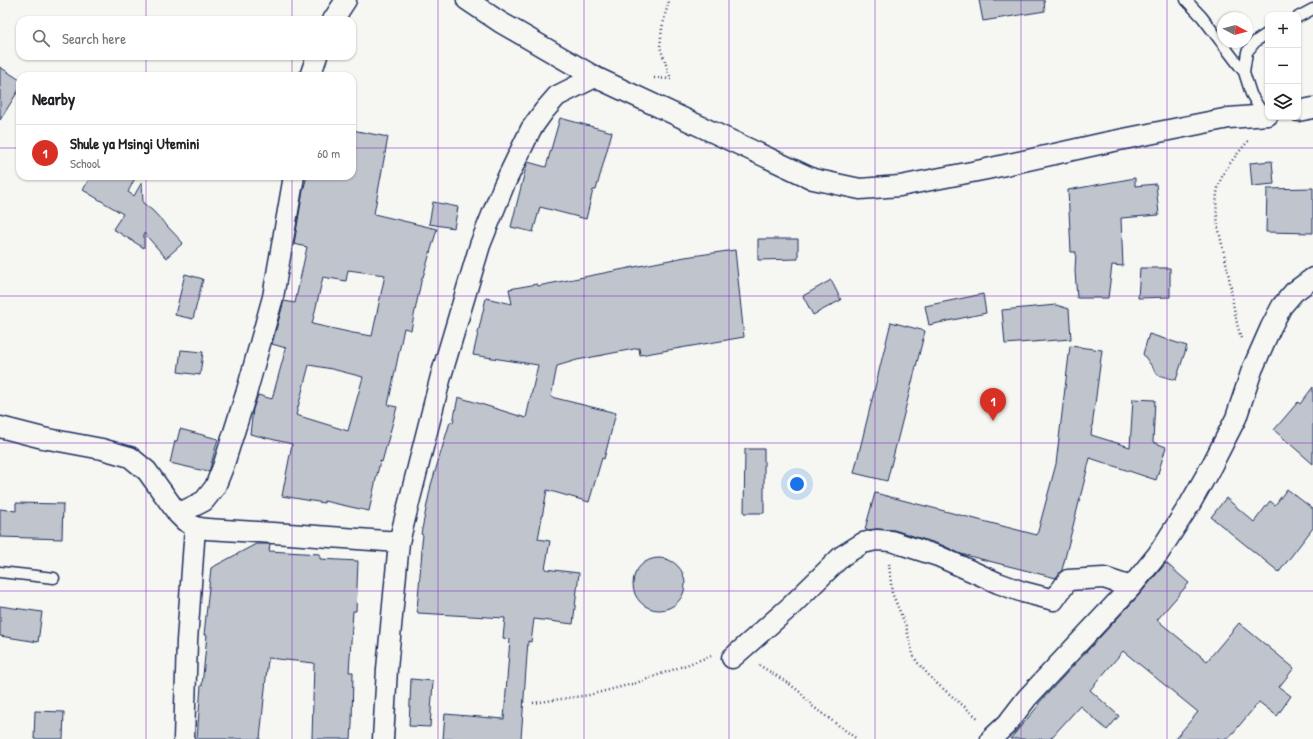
<!DOCTYPE html>
<html lang="en">
<head>
<meta charset="utf-8">
<style>
  :root { --surface:#fff; --page:#f2f2f2; --text:#202124; --muted:#757577; --line:#e0e0e0; --accent:#d93025 }
  body { margin:0; font-family:"Patrick Hand",sans-serif; background:var(--page); color:var(--text) }
  .controls { position:absolute; right:12px; top:12px; display:grid; overflow:hidden; border-radius:8px; box-shadow:0 1px 3px #0004 }
  .controls button { width:36px; height:36px; display:grid; place-items:center; padding:0; border:0; border-bottom:1px solid var(--line); background:var(--surface); color:var(--text); font:20px sans-serif }
  .compass { position:absolute; left:1217px; top:12px; width:36px; height:36px; border-radius:50%; background:var(--surface); box-shadow:0 1px 3px #0004; rotate:97deg }
  .you { position:absolute; left:797px; top:484px; width:14px; height:14px; margin:-10px; border:3px solid #fff; border-radius:50%; background:#1a73e8; box-shadow:0 0 0 6px #1a73e833 }
  .badge { display:grid; place-items:center; width:26px; height:26px; border-radius:50%; background:var(--accent); color:#fff; font-size:13px; font-weight:700 }
  .pin { position:absolute; translate:-50% -33px; filter:drop-shadow(0 1px 2px #0008) }
  .pin::after { content:''; position:absolute; top:21px; width:14px; height:12px; background:inherit; clip-path:polygon(0 0,100% 0,50% 100%) }
  .list { margin:0; padding:0; list-style:none }
  h2 { display:flex; justify-content:space-between; align-items:center; height:52px; margin:0; padding:0 16px; font-size:17px }
  h2 small { font-size:13px; font-weight:400; color:var(--muted) }
  .list li { display:grid; grid-template-columns:26px 1fr auto; gap:12px; align-items:center; box-sizing:border-box; height:56px; padding:0 16px; border-top:1px solid var(--line) }
  .list b { display:block; font-size:15px; white-space:nowrap }
  .list p { margin:0; font-size:13px; white-space:nowrap; color:var(--muted) }
  .list em { font-size:13px; font-style:normal; color:var(--muted) }
  .icon { flex:none; width:22px; height:22px; fill:none; stroke:currentColor; stroke-width:2; stroke-linecap:round; stroke-linejoin:round }
  .map { position:relative; flex:none; width:1313px; height:739px; overflow:hidden }
  .search { position:absolute; background:var(--surface); box-shadow:0 1px 3px #0004; left:16px; top:16px; width:340px; height:44px; display:flex; align-items:center; gap:10px; box-sizing:border-box; padding:0 14px; border-radius:12px; color:var(--muted); font-size:15px }
  .panel { position:absolute; background:var(--surface); box-shadow:0 1px 3px #0004; left:16px; top:72px; width:340px; height:108px; border-radius:12px }
  .map>svg:first-child { display:block }
  .building { fill:#c0c4cd; stroke:#1b2f5e; fill-rule:evenodd }
  .lines { fill:none; stroke-linecap:round; stroke-linejoin:round }
  .lane-casing { stroke:#1b2f5e; stroke-width:13 }
  .street-casing { stroke:#1b2f5e; stroke-width:23 }
  .path { stroke:#1b2f5e; stroke-width:2.5; stroke-dasharray:1 3; stroke-linecap:butt }
  .lane { stroke:#f6f6f2; stroke-width:10 }
  .street { stroke:#f6f6f2; stroke-width:20 }
  .grid { fill:none; stroke:#7b2cbf; stroke-width:1; stroke-opacity:0.55 }
</style>
</head>
<body>
<div class="map">
<svg width="1313" height="739" viewBox="0 0 1313 739">
  <rect width="100%" height="100%" fill="#f6f6f2"/>
  <filter id="ink" filterUnits="userSpaceOnUse"><feTurbulence type="fractalNoise" baseFrequency=".025" numOctaves="2"/><feDisplacementMap in="SourceGraphic" scale="8" xChannelSelector="R" yChannelSelector="G"/><feConvolveMatrix kernelMatrix="1 2 1 2 8 2 1 2 1" color-interpolation-filters="sRGB"/></filter>
  <g filter="url(#ink)">
    <!-- building -->
    <path class="building" d="M979,0H1044L1045,11L983,21Z
      M0,67L20,80V88L0,120Z
      M560,118L612,132L596,190H593L586,219L540,207L533,232L511,227L526,167L528,162L546,167Z
      M352,130L388,137L374,214L437,229L423,277H422L411,330L404,328L388,405L397,407L382,462L380,461L369,511L324,501V503L282,496L292,444L250,434L253,409L258,395L272,399L286,348L272,344L284,301L295,303L307,247L294,244L303,191L307,176H352ZM348,270L385,275L372,336L353,333L312,324L323,277L346,281ZM309,365L332,369L363,377L348,431L296,415Z
      M1272,161L1274,184L1252,186L1250,163Z
      M91,176H136L128,192L134,196L142,182L143,203L153,211L183,243L166,258L144,233V248L113,229L123,214L83,190Z
      M1135,178V186L1156,184L1159,215L1121,218L1123,266L1112,265L1108,298H1077L1075,271L1076,252H1071L1068,190Z
      M1313,188V233L1266,232L1267,189Z
      M433,202L458,207L454,228L429,224Z
      M758,239H798V259L758,260Z
      M735,250L744,337L640,355L639,348L577,360L557,366L551,397L616,413L604,459L602,458L589,502L547,490L538,539L550,541L545,569L579,573L573,624L534,619L531,642L528,641L521,739H443L445,714L504,719L510,639L503,638L505,618L418,613L417,610L422,551H421L423,535L421,534L431,485L450,422L453,423L458,397L526,418L538,365L473,355L486,298L512,304L509,289L537,284L538,286L685,257Z
      M1140,268H1170V297L1138,298Z
      M185,274L203,279L193,319L175,315Z
      M831,280L841,300L813,315L803,296Z
      M983,294L986,313L929,325L925,306Z
      M1056,305L1069,309L1071,339L1005,344L1002,310Z
      M891,322L925,331L887,481L854,473Z
      M1149,334L1187,346L1176,380L1158,375L1143,354Z
      M1070,346L1102,350L1091,435L1130,447L1133,399L1155,400L1153,442L1166,447L1156,480L1090,458L1062,570L1056,578L961,554L942,545L894,530L877,529L868,530L865,529L875,493L1037,535L1056,464Z
      M181,350L203,352L200,375L178,372Z
      M1313,387V464L1274,430L1298,402L1300,404Z
      M180,429L218,439L209,472L170,463L175,441H177Z
      M745,449H764V513H744Z
      M1287,489L1313,509V528L1279,572L1211,517L1226,498L1254,522L1270,501L1275,505Z
      M16,503L63,504L62,539L0,537V509L16,511Z
      M256,544H270L269,551L320,554V559L358,561L356,611H353L349,672H353L352,724L351,739H312L314,663L268,658L260,739H197L201,685L202,686L207,635H204L211,568Z
      M633 584a26 26 0 1 1 52 0a26 26 0 1 1-52 0Z
      M1166,563L1189,583L1157,620L1207,661L1239,623L1294,668L1279,687L1291,696L1277,716L1259,702L1228,739H1175L1198,712L1123,651L1090,690L1119,716L1107,730L1080,706L1050,739H1010L1039,705L1038,704L1139,595Z
      M0,606L42,612L38,642L0,636Z
      M411,679L433,681L430,727L409,726Z
      M35,711L64,712L63,739H34Z"/>
    <g class="lines">
      <defs>
        <path id="lane" d="M1186,0L1202,17L1244,72
          M1298,17L1313,9
          M1264,116L1251,94L1244,72L1247,52L1256,41L1268,33
          M0,572L54,578"/>
        <path id="street" d="M467,0L500,22L595,77L813,179L860,189L900,186L987,169L1104,143L1229,118L1268,115
          M333,20L346,0
          M310,76L317,56
          M1298,111L1313,108
          M0,427L43,438L102,449L130,457L147,471L178,514L185,521L195,527L207,529L289,534L399,542
          M178,514L204,501L215,487L223,467L246,394L273,297L294,176
          M732,658L792,605L842,556L863,543L876,540L891,541L938,556L998,583L1023,592L1054,600L1068,580L1104,578L1131,587
          M184,739L187,641L195,527
          M383,739L387,669L399,542L441,376L480,245L504,185L531,129L544,111L557,96L595,77
          M991,739L1007,724L1027,698L1131,587L1158,554L1190,504L1212,465L1236,418L1252,370L1271,327L1282,306L1294,292L1313,278"/>
      </defs>
      <!-- lane casing -->
      <use href="#lane" class="lane-casing"/>
      <!-- street casing -->
      <use href="#street" class="street-casing"/>
      <!-- path -->
      <path class="path" d="M654,78L671,79L660,47L662,28L669,0
        M1241,338C1234,316 1232,294 1228,272C1223,245 1211,211 1219,184C1225,167 1238,153 1250,139
        M889,564L892,593L906,626L913,655L917,662L934,681L979,719
        M759,665L788,683L800,692L812,706L857,739
        M533,703L589,695L636,683L711,656"/>
      <!-- lane -->
      <use href="#lane" class="lane"/>
      <!-- street -->
      <use href="#street" class="street"/>
    </g>
  </g>
  <!-- grid -->
  <path class="grid" d="M146,0V20M292,0V20M438,0V739M584,0V739M729,0V739M875,0V739M1021,0V739M1167,0V739M146,56V76M292,56V76M0,148H20M352,148H1313M146,176V739M292,176V739M0,296H1313M0,443H1313M0,591H1313"/>
</svg>
<div class="controls">
<button>+</button>
<button>−</button>
<button><svg class="icon" aria-label="layers" viewBox="0 0 24 24"><path d="M12 4l9 5-9 5-9-5zM3 14l9 5 9-5"/></svg></button>
</div>
<svg class="compass" viewBox="-18 -18 36 36"><path d="M0-13l5 13h-10z" fill="#e53935"/><path d="M0 13l5-13h-10z" fill="#757577"/></svg>
<div class="you"></div>
<div class="pin badge" style="left:993px;top:421px">1</div>
<div class="search"><svg class="icon" aria-label="search" viewBox="0 0 24 24"><circle cx="10" cy="10" r="6"/><path d="M15 15l6 6"/></svg>Search here</div>
<section class="panel">
<h2>Nearby<small></small></h2>
<ul class="list">
<li><span class="badge">1</span><div><b>Shule ya Msingi Utemini</b><p>School</p></div><em>60 m</em></li>
</ul>
</section>
</div>
</body>
</html>
